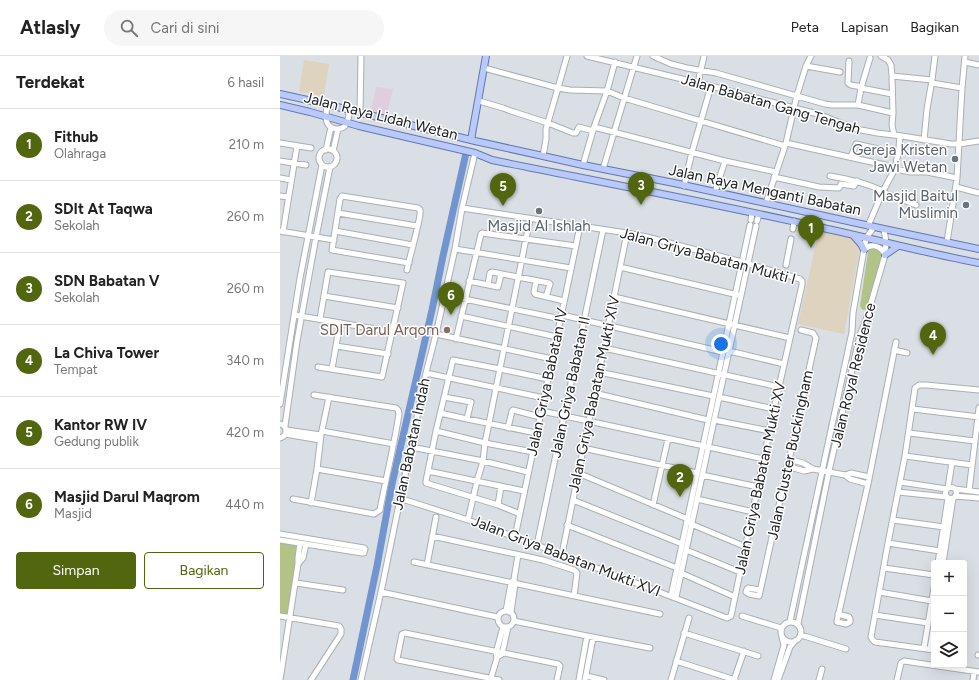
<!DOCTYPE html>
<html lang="id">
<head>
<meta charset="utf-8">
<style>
  :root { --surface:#fff; --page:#f6f6f6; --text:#222; --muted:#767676; --line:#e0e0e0; --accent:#52650f }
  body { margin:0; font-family:Figtree,sans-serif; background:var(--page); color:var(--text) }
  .controls { position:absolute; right:12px; bottom:12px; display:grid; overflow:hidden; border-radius:4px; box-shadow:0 4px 16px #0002 }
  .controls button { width:36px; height:36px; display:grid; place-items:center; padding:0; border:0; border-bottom:1px solid var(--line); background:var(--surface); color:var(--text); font:20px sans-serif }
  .you { position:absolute; left:441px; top:288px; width:14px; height:14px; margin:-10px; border:3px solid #fff; border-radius:50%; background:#1a73e8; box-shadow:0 0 0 6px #1a73e833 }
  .badge { display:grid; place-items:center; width:26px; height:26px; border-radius:50%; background:var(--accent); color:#fff; font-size:13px; font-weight:700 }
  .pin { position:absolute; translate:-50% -33px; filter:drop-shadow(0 1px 2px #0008) }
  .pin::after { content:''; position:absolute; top:21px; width:14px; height:12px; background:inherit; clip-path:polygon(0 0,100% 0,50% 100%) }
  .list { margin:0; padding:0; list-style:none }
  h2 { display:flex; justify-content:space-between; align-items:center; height:52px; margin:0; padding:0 16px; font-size:17px }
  h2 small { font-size:13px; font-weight:400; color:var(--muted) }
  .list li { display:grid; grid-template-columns:26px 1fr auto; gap:12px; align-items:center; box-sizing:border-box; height:72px; padding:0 16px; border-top:1px solid var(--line) }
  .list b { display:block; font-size:15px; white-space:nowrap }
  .list p { margin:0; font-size:13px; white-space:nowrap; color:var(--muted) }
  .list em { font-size:13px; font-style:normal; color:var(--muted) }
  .actions { display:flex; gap:8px; padding:12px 16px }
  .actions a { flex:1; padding:9px 0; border:1px solid var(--accent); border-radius:4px; text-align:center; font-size:14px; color:var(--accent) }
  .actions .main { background:var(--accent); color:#fff }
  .icon { flex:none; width:22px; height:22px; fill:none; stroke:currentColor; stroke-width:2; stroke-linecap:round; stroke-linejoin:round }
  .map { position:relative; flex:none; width:699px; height:624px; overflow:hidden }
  header { display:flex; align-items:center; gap:24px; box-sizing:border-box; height:56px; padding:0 20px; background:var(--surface); border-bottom:1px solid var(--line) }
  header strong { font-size:19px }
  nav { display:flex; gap:22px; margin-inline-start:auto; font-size:14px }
  .search { width:280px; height:36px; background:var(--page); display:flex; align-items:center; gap:10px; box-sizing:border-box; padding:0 14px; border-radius:22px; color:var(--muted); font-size:15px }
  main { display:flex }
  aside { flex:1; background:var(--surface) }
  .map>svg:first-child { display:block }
  .commercial { fill:#ded3bf }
  .education { fill:#e0cede }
  .green { fill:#b3c286 }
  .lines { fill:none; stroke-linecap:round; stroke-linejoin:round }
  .river { stroke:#7295cf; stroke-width:7 }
  .minor-casing { stroke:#a9afb4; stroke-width:7 }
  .major-casing { stroke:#6478ad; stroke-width:8 }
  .minor { stroke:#fff; stroke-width:5 }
  .major { stroke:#b8c9fa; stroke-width:6 }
  .worship-dot { fill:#6b7280; stroke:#fff; stroke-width:1.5 }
  .education-dot { fill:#8d6e63; stroke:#fff; stroke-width:1.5 }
  .labels { text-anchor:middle; stroke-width:3; stroke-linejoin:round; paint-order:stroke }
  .street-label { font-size:15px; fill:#202325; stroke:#fff }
  .worship-label { font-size:15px; fill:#5b616d; stroke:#fff; text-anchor:end }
  .education-label { font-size:15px; fill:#785e54; stroke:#fff; text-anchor:end }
</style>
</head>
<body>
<header>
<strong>Atlasly</strong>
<div class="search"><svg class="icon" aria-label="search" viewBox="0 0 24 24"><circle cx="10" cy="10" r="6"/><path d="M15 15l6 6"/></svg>Cari di sini</div>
<nav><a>Peta</a><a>Lapisan</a><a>Bagikan</a></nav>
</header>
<main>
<aside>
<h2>Terdekat<small>6 hasil</small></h2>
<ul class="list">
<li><span class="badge">1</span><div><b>Fithub</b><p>Olahraga</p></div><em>210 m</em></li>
<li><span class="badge">2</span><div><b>SDIt At Taqwa</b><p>Sekolah</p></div><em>260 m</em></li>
<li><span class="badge">3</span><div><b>SDN Babatan V</b><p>Sekolah</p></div><em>260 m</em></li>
<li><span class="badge">4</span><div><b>La Chiva Tower</b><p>Tempat</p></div><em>340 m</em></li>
<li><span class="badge">5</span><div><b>Kantor RW IV</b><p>Gedung publik</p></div><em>420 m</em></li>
<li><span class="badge">6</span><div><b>Masjid Darul Maqrom</b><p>Masjid</p></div><em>440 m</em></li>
</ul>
<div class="actions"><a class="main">Simpan</a><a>Bagikan</a></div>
</aside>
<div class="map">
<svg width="699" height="624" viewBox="0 0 699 624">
  <rect width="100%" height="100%" fill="#d9dfe4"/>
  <!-- commercial -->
  <path class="commercial" d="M24,4L49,8L44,40L19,36Z
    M539,174L569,181L577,186L580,191L564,278L518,268Z"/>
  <!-- education -->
  <path class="education" d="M96,31L113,33L107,58L91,55Z"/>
  <!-- green -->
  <path class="green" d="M597,191L602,199L587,252L583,254L581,252L580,250L588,196L590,193Z
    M0,484L20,487L10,561L0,560Z"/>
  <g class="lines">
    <!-- river -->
    <path class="river" d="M73,624L97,510L112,428L152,254L163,200L186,97"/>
    <defs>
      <path id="minor" d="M307,0L431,30L514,52L538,58L576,73L597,77L622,80L671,88H679L699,85
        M373,0L391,8L407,12L436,17L545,48L551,49H578
        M601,0L608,4L611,9L612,20L613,57L612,69L614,79
        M590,2L581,32L578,49L613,57
        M569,5L568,27L571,29L582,31
        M685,6L699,9
        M526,10L560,16
        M204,12L278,32L290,34L327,35L344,42L505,90
        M612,20L652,24
        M418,27L424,0
        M652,27L682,32
        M581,32L612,38
        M199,45L223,52L231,55L268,67L293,77H296L299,71L313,75
        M47,49C46,58 43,71 56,73C58,73 63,72 65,70C68,66 69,59 70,54
        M80,57L81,0
        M314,71L445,105L496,116
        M644,84L647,53L652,24L655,0
        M0,87L31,92
        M506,87L605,109L615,113L631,116H647L677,122
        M39 102a9 9 0 1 1 18 0a9 9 0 1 1-18 0Z
        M46,94L51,71
        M53,95L58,73
        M263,100L266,83V73L278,32L287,0
        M571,101L576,88L598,93
        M0,105L26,109
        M303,109L314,71L327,35L335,6
        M323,113L357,0
        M550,120C569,123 586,127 603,135
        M494,121L539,131L559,132L561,128L574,130L577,125
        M0,122L11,124
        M404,130L412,96L431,30
        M676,131L699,137
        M435,136L445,105
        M602,136L636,149
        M0,140L8,141
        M486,147L506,87L517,39L526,10L531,0
        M58,157L137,170
        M471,164L472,157
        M477,165L479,158
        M588,170L603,135L615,113L619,92L620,80
        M513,173L514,165
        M0,175L54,184
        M55,175L133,189
        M3,176L17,90
        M667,186L677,122L682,32L685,0
        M175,193L291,212
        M584,194C591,187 601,189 605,199
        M506,209L511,183
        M340,211L458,239
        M127,214C130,200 134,187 137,173C138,167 141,160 140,154L138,152L62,140L60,143L52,194L129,207
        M189,225L218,231L221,218
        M256,225L254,236L255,238L284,245
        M208,229L210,217L212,216L269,227L270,228L266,241
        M165,239L281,263
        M44,240L118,252
        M334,241L510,282
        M14,259L113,276
        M282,259L443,296
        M181,260L277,281
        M156,278L272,303
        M176,283L201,178L202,177L296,190
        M56,290L108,298
        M324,292L499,331
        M614,294L627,297
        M449,295L504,308
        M38,311L102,321L123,227L48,216L40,263
        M52,313L60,267
        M319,316L433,340
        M146,317L264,342
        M314,337L428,364
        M164,341L191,346L187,363
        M439,341L494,353
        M0,348L20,222L42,109
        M633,353L699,361
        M262,355L484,403
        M160,357L187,363L256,377
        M434,364L490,375
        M0,368C8,370 8,379 0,382
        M5,370L17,285L36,181L50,111
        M228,372L232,355L233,354L260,361
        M6,374L41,379
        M42,375L114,388
        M156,375L205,387L253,396
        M629,377L695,385
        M5,378L40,384
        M131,391L203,405L248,416
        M303,392L417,417
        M625,400L692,409
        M509,403L523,407L533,413L565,419L571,417L589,421
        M507,410L524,415L533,413
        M37,413L106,425
        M148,415L244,435
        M298,417L410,464
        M422,419L478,431
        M565,419L570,423L588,428
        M620,426L667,433
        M665.5 437a5.5 5.5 0 1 1 11 0a5.5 5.5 0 1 1-11 0Z
        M668,432L672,406
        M675,433L699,436
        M689,435L699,352
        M618,436L667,441
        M675,440L699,442
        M119,442L188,464L257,489L447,562L451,560L494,353L522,229V225L520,223L462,206L367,181L347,177L182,152
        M13,443L94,458L100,454C106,422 114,390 119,358L118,354L116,352L34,339
        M417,443L473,456
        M293,444L402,488
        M31,447L37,413L41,379L49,341
        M218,449L221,430
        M373,449L388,383
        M240,458L218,449L146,427V425L156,375L173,304L220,313L268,323
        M188,464L197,425L203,405L205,387L250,163
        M613,464L664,471
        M411,468L466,491
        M287,469L397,512
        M0,478L84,492L85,493L84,497H82L0,484
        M152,480L263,504L294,514L297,517L294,540
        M235,481L300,170
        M20,487L18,502V508L23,502L26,488
        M608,487L660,495
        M257,489L323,174
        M406,494L460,516
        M282,498L347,177
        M134,506L380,558
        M658,507L668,442
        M663,507L673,442
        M147,509L156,461
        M604,512L654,519
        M401,517L455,541
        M16,527L63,534
        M480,534L468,532L467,533L466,536L469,538L479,540L536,282L533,277L521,274
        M101,536L217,561
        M599,536L652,545
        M391,540L470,169
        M396,541L476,170
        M218 563a8 8 0 1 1 16 0a8 8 0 1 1-16 0Z
        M226,555L231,527L233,525
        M231,556L235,528L234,523L238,499
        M558,558L569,561L570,563V566L566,568L557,566V565L588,428L616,286
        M595,559L648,567
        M0,560L59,570L61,573V578L31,624
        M462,560L501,572
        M234,565L307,580L370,592
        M510,565L572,276L573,257L586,182L594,171
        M501 576a10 10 0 1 1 20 0a10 10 0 1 1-20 0Z
        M518,568L549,415L580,279L586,264L605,199L606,187L604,173
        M404,577L478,600
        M521,579L566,593
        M644,592L654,532
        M650,593L654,569
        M654,594L595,586L592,583L591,581L608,487L625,400L635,332L639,329H646L699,334
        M698,599H699
        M219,600L222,598L228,571
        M396,605L455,624
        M306,620L324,624
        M211,622L217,602L216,597L223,571
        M0,624L18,508
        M81,624L101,536L146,317L156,278L175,193L182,152L195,97
        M219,624L118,604L117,603L122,578L125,577L278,608L280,610L277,624
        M299,624L307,580
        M305,624L313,582
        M391,624L409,562
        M454,624L464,595
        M494,624L504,589L502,581
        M498,624L510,591L515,585
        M539,624L542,613
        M617,624L621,607L624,605L699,616
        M693,624L694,616"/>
      <path id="major" d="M0,38L41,47L195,85L263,100L303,109L394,127L604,173L699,193
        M0,49L30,56L79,70L195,97L212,104C316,125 421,145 525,168C583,180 640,196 699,207
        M191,84L206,0
        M573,179L581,188L584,194
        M605,199L618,190"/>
    </defs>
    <!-- minor casing -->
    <use href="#minor" class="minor-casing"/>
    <!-- major casing -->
    <use href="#major" class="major-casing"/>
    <!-- minor -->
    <use href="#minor" class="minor"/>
    <!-- major -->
    <use href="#major" class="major"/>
  </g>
  <!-- markers -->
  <g class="worship-dot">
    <circle cx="675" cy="103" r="4"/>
    <circle cx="686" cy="149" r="4"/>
    <circle cx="259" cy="155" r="4"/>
  </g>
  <circle class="education-dot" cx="167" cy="274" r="4"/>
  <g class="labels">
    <!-- street labels -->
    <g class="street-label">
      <text transform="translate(491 48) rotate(16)" y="5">Jalan Babatan Gang Tengah</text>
      <text transform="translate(101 60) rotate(14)" y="5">Jalan Raya Lidah Wetan</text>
      <text transform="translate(485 134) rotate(12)" y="5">Jalan Raya Menganti Babatan</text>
      <text transform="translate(428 200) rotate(15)" y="5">Jalan Griya Babatan Mukti I</text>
      <text transform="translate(573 319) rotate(-76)" y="5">Jalan Royal Residence</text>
      <text transform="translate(267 326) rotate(-78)" y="5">Jalan Griya Babatan IV</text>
      <text transform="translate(290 331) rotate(-78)" y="5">Jalan Griya Babatan II</text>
      <text transform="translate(314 338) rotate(-78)" y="5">Jalan Griya Babatan Mukti XIV</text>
      <text transform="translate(131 388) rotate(-78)" y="5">Jalan Babatan Indah</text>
      <text transform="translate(510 399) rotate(-78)" y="5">Jalan Cluster Buckingham</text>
      <text transform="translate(480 422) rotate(-78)" y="5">Jalan Griya Babatan Mukti XV</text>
      <text transform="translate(286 500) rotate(21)" y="5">Jalan Griya Babatan Mukti XVI</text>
    </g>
    <!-- worship labels -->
    <g class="worship-label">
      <text x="667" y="99">Gereja Kristen<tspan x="667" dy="17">Jawi Wetan</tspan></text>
      <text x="678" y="145">Masjid Baitul<tspan x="678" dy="17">Muslimin</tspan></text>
      <text x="259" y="175" text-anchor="middle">Masjid Al Ishlah</text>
    </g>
    <!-- education labels -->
    <g class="education-label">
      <text x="159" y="279">SDIT Darul Arqom</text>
    </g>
  </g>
</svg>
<div class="controls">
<button>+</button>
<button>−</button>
<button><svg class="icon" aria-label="layers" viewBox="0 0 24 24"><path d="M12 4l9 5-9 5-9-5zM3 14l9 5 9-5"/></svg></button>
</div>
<div class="you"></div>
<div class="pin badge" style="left:531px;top:192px">1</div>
<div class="pin badge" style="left:400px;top:441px">2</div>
<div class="pin badge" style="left:361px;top:149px">3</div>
<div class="pin badge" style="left:653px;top:299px">4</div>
<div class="pin badge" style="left:223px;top:150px">5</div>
<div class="pin badge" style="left:171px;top:259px">6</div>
</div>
</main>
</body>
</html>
